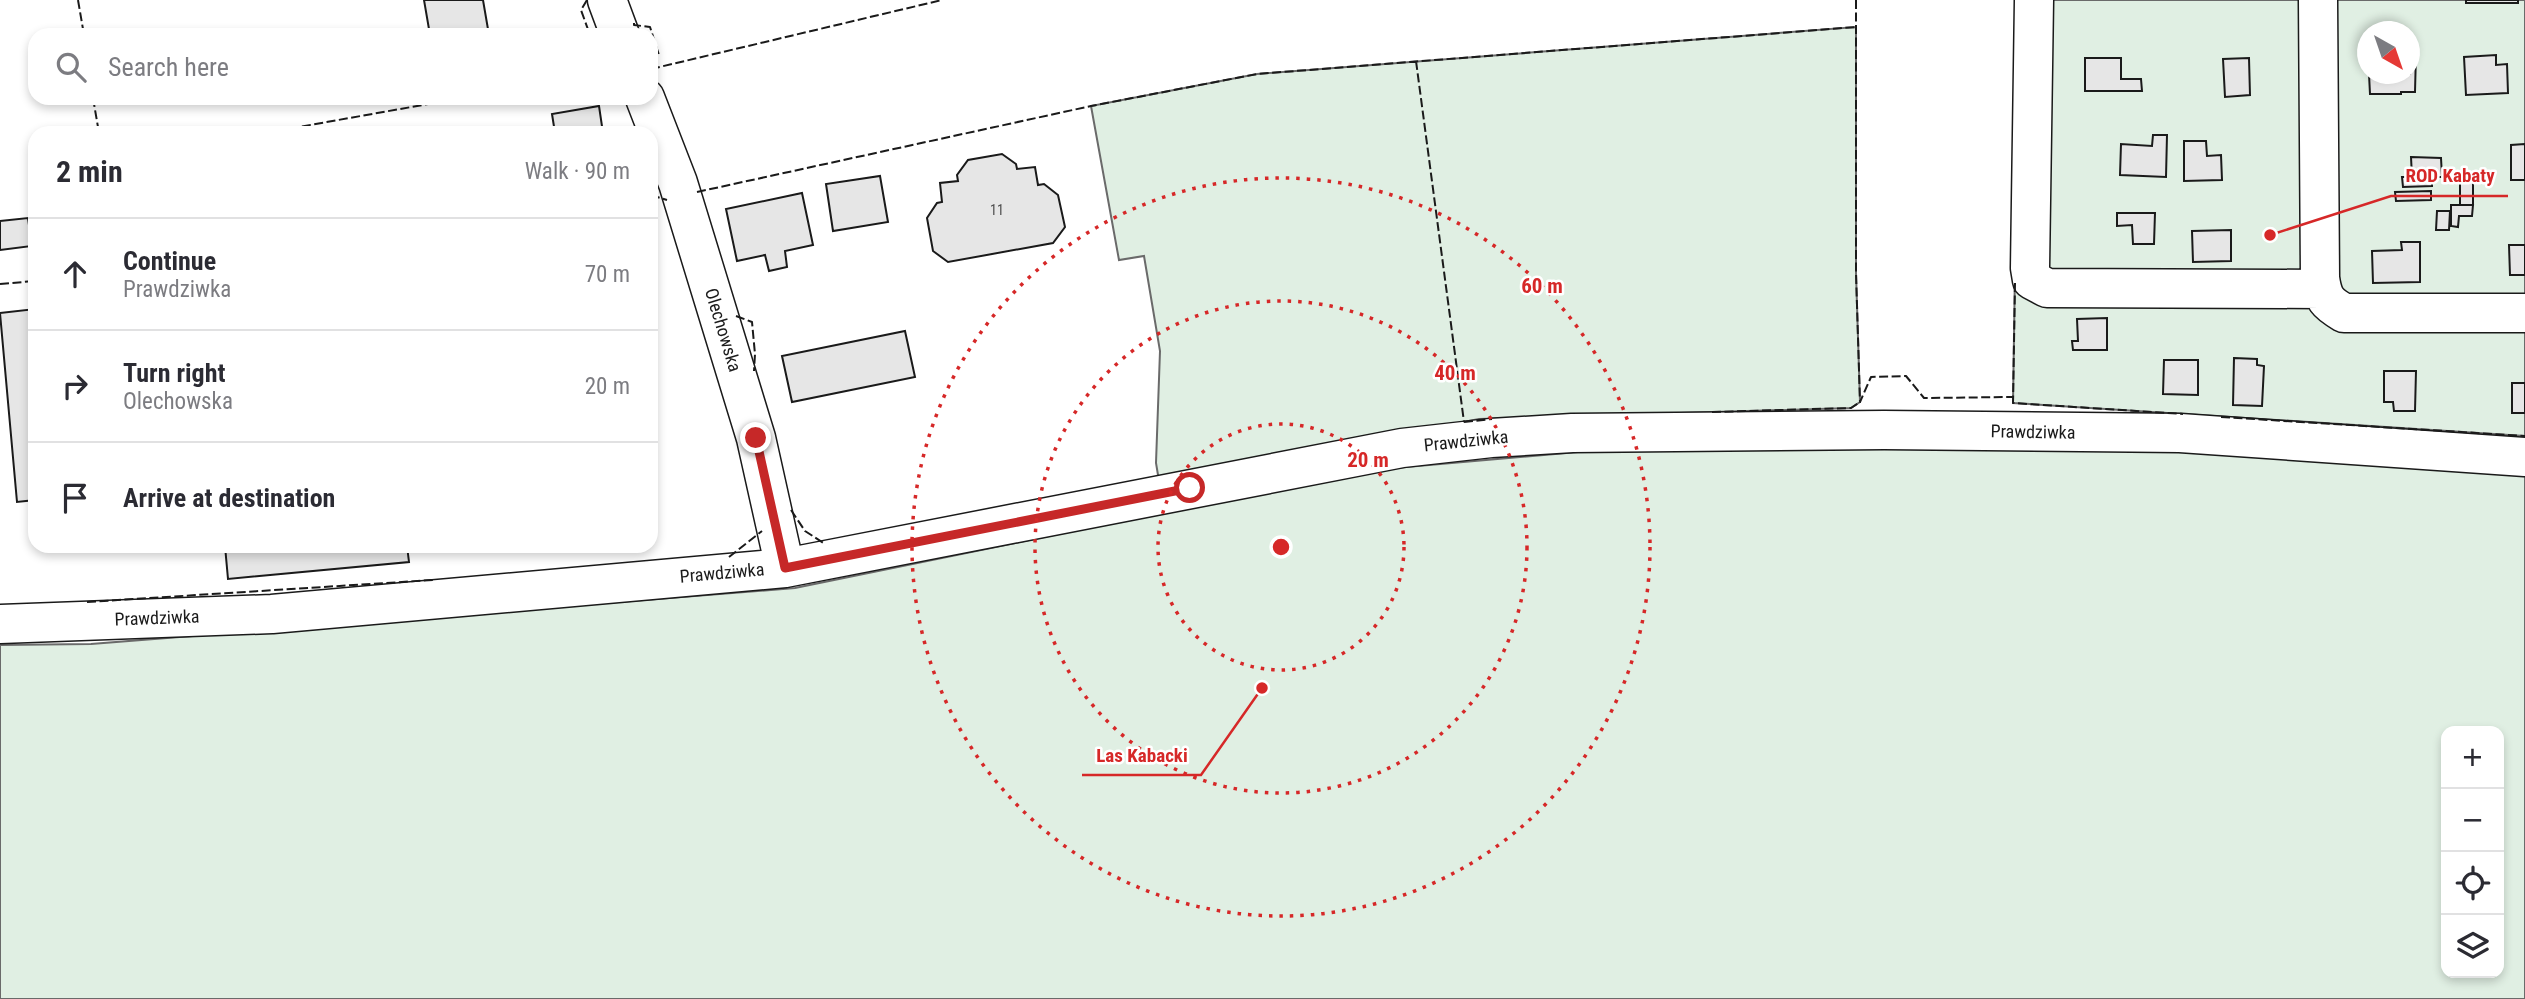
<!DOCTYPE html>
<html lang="en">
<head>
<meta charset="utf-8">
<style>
  :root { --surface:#fff; --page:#f7f7f7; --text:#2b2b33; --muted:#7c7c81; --line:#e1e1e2 }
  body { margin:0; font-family:"Roboto Condensed",sans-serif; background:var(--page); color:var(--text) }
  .controls { position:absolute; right:21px; bottom:21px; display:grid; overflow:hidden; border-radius:14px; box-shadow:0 4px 10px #0003 }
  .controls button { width:63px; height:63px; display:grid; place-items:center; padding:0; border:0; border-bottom:2px solid var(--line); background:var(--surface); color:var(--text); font:35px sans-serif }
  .compass { position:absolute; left:2357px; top:21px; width:63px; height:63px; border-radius:50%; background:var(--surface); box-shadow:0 4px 10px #0003; rotate:140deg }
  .stop { position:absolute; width:21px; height:21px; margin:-16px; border:5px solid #c62828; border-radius:50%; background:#fff }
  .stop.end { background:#c62828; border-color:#fff; box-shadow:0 2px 7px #0008 }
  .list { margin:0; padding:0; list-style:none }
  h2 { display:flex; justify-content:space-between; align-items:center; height:91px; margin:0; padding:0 28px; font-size:30px }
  h2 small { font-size:23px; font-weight:400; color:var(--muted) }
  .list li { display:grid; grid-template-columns:46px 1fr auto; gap:21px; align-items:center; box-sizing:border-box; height:112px; padding:0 28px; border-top:2px solid var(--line) }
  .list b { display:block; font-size:26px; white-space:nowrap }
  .list p { margin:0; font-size:23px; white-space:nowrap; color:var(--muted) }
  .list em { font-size:23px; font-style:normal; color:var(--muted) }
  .icon { flex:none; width:38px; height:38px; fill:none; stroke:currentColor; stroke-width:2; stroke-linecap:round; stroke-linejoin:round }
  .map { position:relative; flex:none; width:2525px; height:999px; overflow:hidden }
  .search { position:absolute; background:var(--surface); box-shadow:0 4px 10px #0003; left:28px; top:28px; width:630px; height:77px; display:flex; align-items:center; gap:18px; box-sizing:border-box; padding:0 24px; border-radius:21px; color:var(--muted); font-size:26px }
  .panel { position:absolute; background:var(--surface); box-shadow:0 4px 10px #0003; left:28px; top:126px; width:630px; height:427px; border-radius:21px }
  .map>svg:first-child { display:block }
  .green { fill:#e0efe3; stroke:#6a6a6a; stroke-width:2; fill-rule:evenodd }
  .building { fill:#e6e6e6; stroke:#1a1a1a; stroke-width:2 }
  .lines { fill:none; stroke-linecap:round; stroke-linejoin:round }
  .minor-casing { stroke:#1a1a1a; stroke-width:41 }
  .minor { stroke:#fff; stroke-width:38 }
  .fence { stroke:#1a1a1a; stroke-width:2; stroke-dasharray:9 3.5; stroke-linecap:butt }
  .route { stroke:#c62828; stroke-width:9 }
  .ring { fill:none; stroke:#d62828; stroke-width:3.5; stroke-dasharray:3.5 7 }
  .labels { text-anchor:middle; stroke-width:5; stroke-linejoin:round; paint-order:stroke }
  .number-label { font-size:14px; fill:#4d4d4d }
  .street-label { font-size:18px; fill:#1a1a1a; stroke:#fff }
  .centre { fill:#d62828; stroke:#fff; stroke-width:3.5 }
  .ring-label { font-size:21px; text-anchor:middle; font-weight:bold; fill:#d62828; stroke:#fff; stroke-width:5; stroke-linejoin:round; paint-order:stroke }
  .leader { fill:none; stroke:#d62828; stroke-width:2.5 }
  .callout-dot { fill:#d62828; stroke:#fff; stroke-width:2.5 }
  .callout-label { font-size:19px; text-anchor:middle; font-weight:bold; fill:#d62828; stroke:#fff; stroke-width:5; stroke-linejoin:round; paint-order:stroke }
</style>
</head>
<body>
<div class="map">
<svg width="2525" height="999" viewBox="0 0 2525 999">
  <rect width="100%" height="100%" fill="#fff"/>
  <!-- green -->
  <path class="green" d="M2019,0H2525V436L2013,403ZM2368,32H2410V74H2368Z
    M1856,27V273L1860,402L1851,408L1479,419L1159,481L1156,463L1160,351L1144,256L1119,260L1091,106L1257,74Z
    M2015,443L2525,464V999H0V645L91,644L795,588L1372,470L1612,449ZM2446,731H2499V973H2446Z"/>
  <!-- building -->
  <path class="building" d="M424,0H483L489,35H430Z
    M2466,0H2518V3H2466Z
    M2410,53H2416L2415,92H2401V94H2370L2369,74H2410Z
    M2496,55V65L2507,64L2508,93L2466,95L2464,57Z
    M2085,58H2121V79H2141L2142,91H2085Z
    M2249,58L2250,95L2225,97L2223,59Z
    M599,106L603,133H555L552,114Z
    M2153,135H2167L2166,177L2120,175L2121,144L2152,146Z
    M2184,141H2206L2207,156L2221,155L2222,180L2184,181Z
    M2525,144V180H2511V145Z
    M1002,154L1016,164L1017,169L1035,167L1038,185L1044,184L1058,195L1065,227L1053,243L948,262L933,251L927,218L937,203L942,202L940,183L958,181L957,175L968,160Z
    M2411,157L2441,158L2442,177H2432V186L2403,187L2402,177H2412Z
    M880,176L888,222L833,231L826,184Z
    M2460,180L2473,181V205H2460Z
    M2431,191V200L2396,201L2395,192Z
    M802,193L813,245L785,251L787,267L769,271L765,255L737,261L726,209Z
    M2451,205H2473L2472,216H2459L2458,227L2451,226Z
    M2437,211H2450L2449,230H2436Z
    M2117,213H2155L2154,244H2133L2132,225L2117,226Z
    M28,218L32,246L0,250V221Z
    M2231,230V261L2193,262L2192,231Z
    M2401,242H2420V282L2373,283L2372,251L2402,250Z
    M2509,245H2525V275H2510Z
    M35,309V500L17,502L0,313Z
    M2107,318V350H2073L2072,341H2078L2077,319Z
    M905,331L915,377L792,402L782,356Z
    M2234,358L2257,359V365L2264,366L2262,406L2233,405Z
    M2164,360H2198V395L2163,394Z
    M2384,371H2416L2415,411H2394L2393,402H2384Z
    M2512,383H2525V413H2512Z
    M225,546H407L409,562L228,579Z"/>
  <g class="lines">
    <defs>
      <path id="minor" d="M607,0L620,35
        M2034,0L2030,268L2032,280L2047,288L2321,289
        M2318,0L2320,278C2323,299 2327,303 2344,313H2525
        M645,98L678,183L756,438L785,568
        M0,624L272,614L785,568L1402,448L1491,438L1572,433L1884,430L2180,433L2525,457"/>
    </defs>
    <!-- minor casing -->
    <use href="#minor" class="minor-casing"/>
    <!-- minor -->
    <use href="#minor" class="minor"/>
    <!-- fence -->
    <path class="fence" d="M78,0L84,35
      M587,0L581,10L590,35
      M1856,0V273L1860,402L1871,377L1906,376L1924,398L2013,397
      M634,23V25L650,27L659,55L651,63
      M1416,61L1464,422
      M651,69L942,0
      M93,98L99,133
      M265,133L462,98
      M697,192L1091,106L1257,74L1856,27
      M651,195L667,200
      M2015,283L2013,403L2183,414
      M0,284L35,281
      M736,316L752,322L755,354L754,371
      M1712,412L1851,408L1860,402
      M2221,417L2525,436
      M1464,422L1492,419
      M791,510L805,531L825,544
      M729,557L762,531
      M87,602L433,580"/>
  </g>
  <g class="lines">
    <!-- route -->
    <path class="route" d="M756,438L785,568L1190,488"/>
  </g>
  <!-- distance rings -->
  <g class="ring">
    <circle cx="1281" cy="547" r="123"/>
    <circle cx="1281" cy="547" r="246"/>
    <circle cx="1281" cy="547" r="369"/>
  </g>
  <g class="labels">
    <!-- number labels -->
    <g class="number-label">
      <text x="997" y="215">11</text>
    </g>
    <!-- street labels -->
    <g class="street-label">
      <text transform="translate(723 330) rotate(73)" y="6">Olechowska</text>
      <text transform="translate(2033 432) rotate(1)" y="6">Prawdziwka</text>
      <text transform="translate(1466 441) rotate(-6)" y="6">Prawdziwka</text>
      <text transform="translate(722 573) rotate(-5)" y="6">Prawdziwka</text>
      <text transform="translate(157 618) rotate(-2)" y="6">Prawdziwka</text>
    </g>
  </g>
  <circle cx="1281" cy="547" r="10" class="centre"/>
  <g class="ring-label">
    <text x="1542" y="293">60 m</text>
    <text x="1455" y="380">40 m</text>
    <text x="1368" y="467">20 m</text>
  </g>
  <!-- callouts -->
  <path class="leader" d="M2270 235L2391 196H2508M1262 688L1201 775H1082"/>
  <g class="callout-dot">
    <circle cx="2270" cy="235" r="7"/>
    <circle cx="1262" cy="688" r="7"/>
  </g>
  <g class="callout-label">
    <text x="2450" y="182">ROD Kabaty</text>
    <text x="1142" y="762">Las Kabacki</text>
  </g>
</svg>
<div class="controls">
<button>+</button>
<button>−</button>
<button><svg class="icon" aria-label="locate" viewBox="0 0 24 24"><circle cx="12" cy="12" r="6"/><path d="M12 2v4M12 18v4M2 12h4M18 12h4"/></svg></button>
<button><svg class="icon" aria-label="layers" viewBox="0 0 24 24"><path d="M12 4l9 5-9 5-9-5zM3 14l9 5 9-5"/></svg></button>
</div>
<svg class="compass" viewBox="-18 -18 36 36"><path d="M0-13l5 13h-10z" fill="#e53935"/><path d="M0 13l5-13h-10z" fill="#7c7c81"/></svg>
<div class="stop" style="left:1190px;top:488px"></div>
<div class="stop end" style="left:756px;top:438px"></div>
<div class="search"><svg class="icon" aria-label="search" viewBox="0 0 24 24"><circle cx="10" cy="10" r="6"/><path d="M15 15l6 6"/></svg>Search here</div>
<section class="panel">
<h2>2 min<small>Walk · 90 m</small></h2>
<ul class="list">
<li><svg class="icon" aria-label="ahead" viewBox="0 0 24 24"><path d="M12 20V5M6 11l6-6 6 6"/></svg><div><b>Continue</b><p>Prawdziwka</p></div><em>70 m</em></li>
<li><svg class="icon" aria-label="right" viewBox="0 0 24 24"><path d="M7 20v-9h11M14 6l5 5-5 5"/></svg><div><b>Turn right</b><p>Olechowska</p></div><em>20 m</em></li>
<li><svg class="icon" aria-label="arrive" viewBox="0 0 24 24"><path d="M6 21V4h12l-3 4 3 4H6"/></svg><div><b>Arrive at destination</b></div></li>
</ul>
</section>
</div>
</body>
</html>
